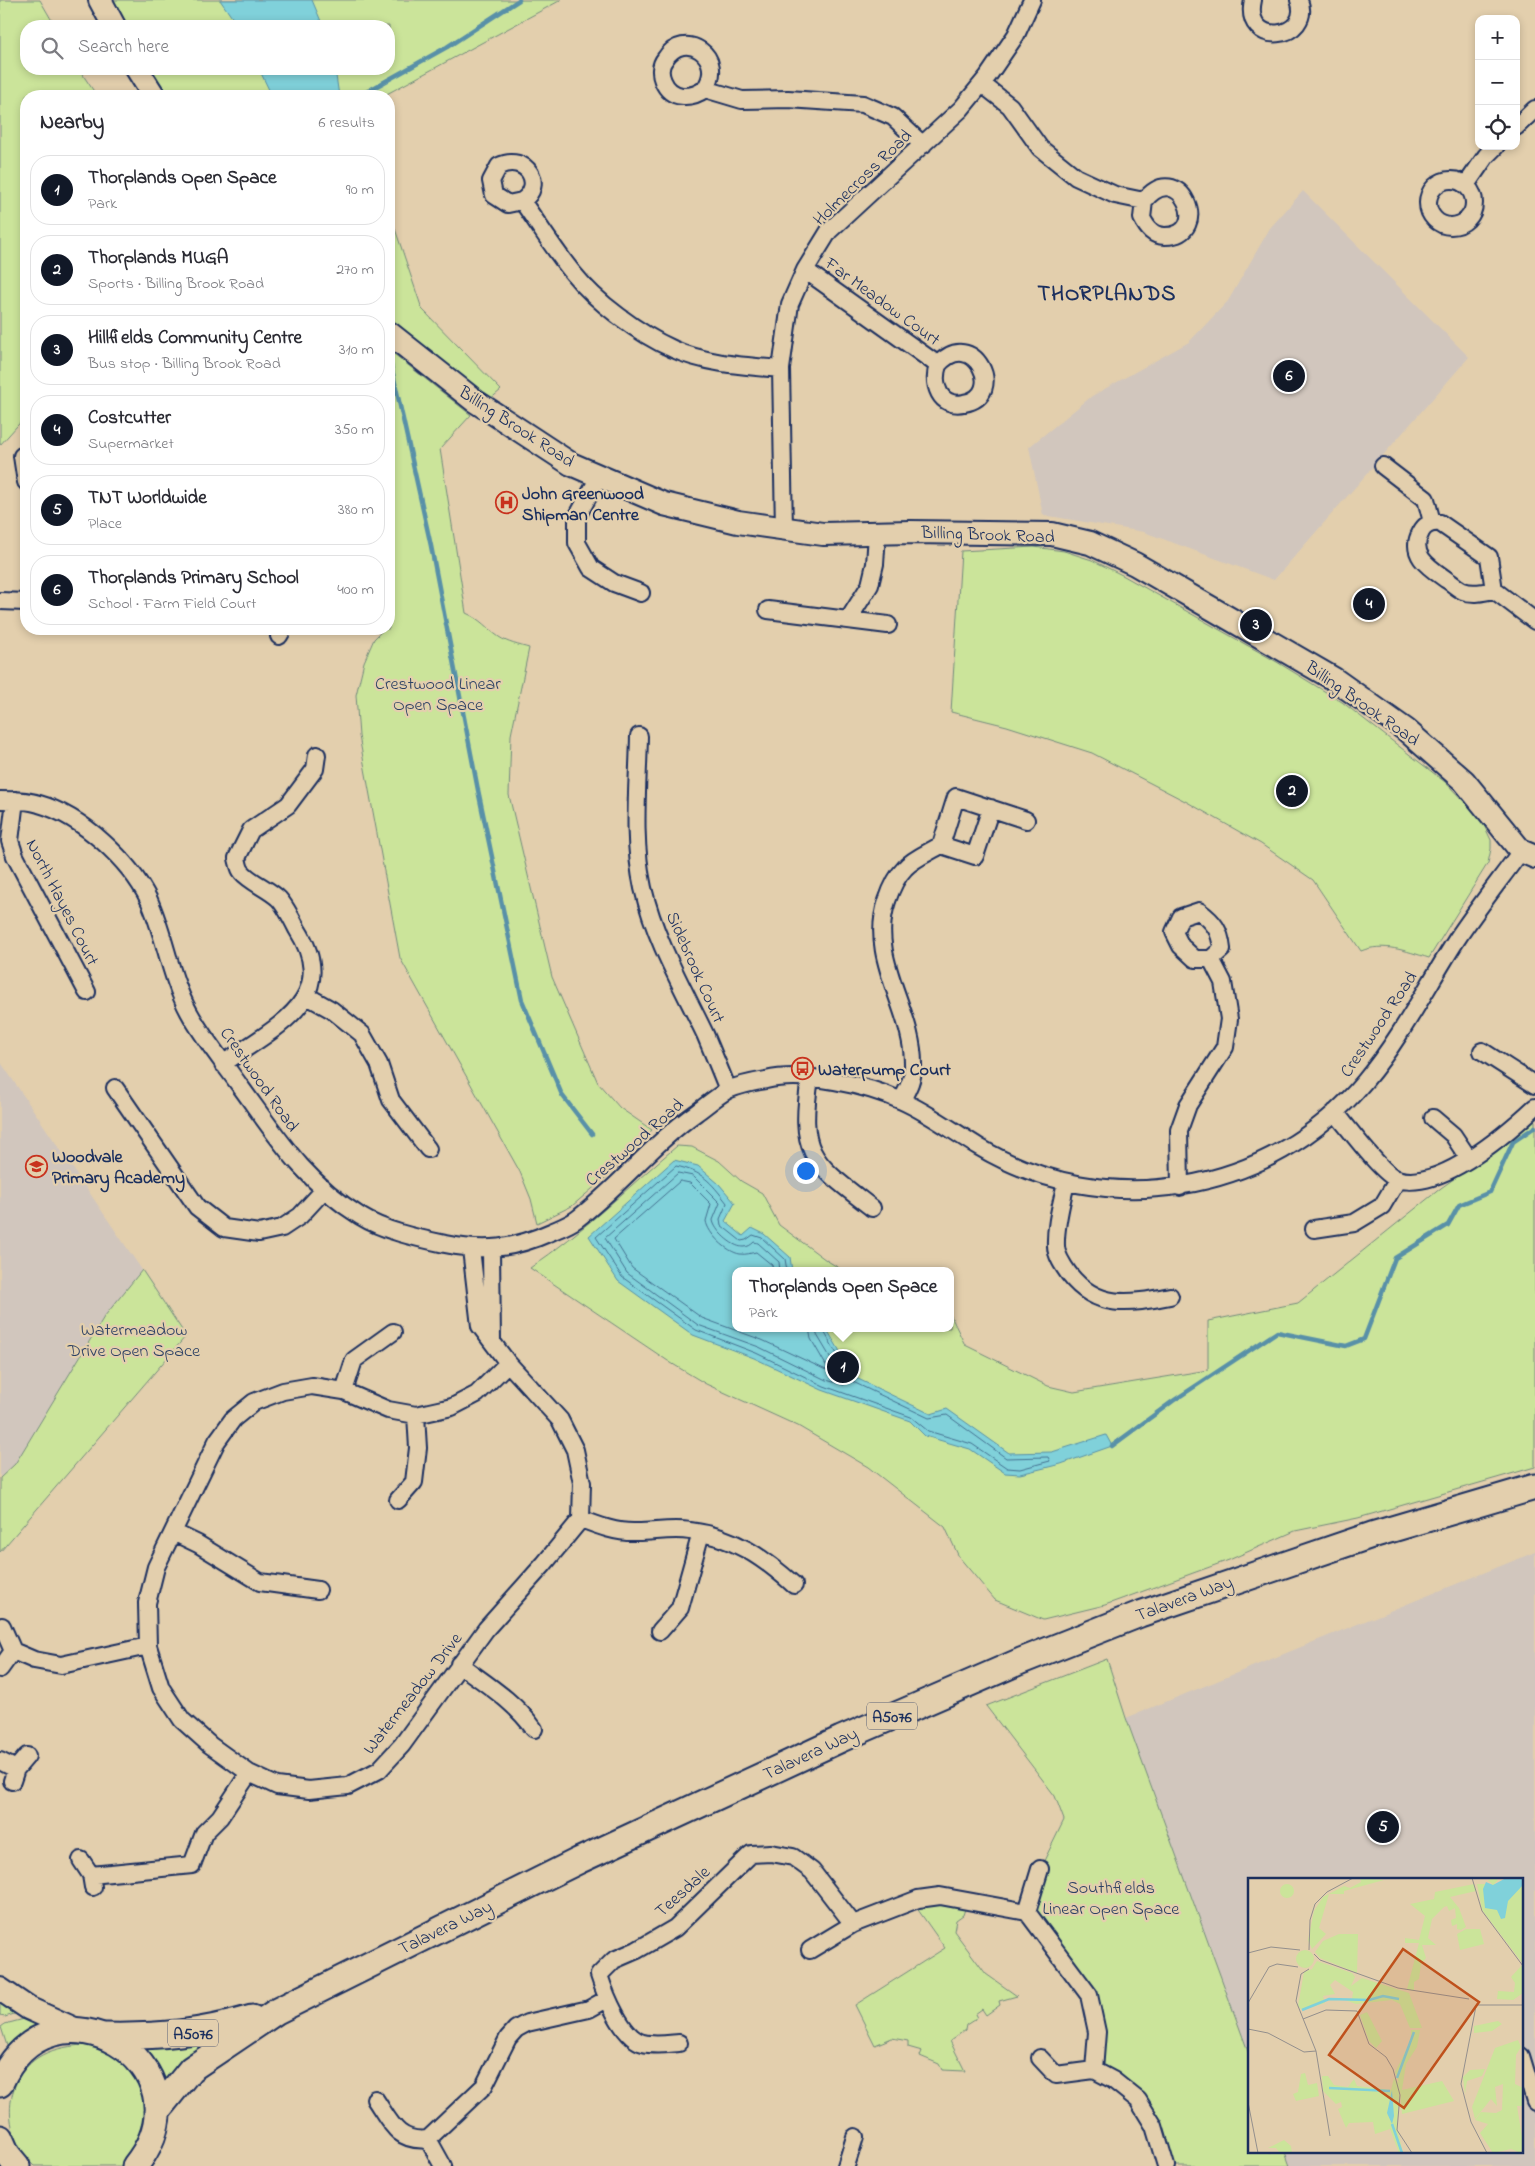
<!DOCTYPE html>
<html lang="en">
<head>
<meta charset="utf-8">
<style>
  :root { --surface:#fff; --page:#f2f2f3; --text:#2b2b33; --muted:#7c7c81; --line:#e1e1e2; --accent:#111827 }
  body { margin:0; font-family:"Indie Flower",sans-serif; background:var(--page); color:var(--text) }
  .controls { position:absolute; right:15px; top:15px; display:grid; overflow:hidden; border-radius:10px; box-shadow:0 2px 8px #0003 }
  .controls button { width:45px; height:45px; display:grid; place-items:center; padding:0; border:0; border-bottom:1px solid var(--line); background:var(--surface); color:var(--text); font:25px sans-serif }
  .you { position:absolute; left:805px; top:1170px; width:18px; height:18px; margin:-12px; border:4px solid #fff; border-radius:50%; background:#1a73e8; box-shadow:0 0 0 8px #1a73e833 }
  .badge { display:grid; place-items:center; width:32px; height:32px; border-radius:50%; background:var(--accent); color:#fff; font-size:16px; font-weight:700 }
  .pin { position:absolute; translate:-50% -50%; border:2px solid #fff; box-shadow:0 1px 5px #0006 }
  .popup { position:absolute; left:732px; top:1267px; width:222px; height:65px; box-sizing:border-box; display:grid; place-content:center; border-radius:10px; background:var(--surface); filter:drop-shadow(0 1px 4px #0005); font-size:16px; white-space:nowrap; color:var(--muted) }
  .popup b { font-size:19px; color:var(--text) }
  .popup::after { content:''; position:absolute; left:50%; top:100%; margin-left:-10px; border:10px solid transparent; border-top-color:var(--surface) }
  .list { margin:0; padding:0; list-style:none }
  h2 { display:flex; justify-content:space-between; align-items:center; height:65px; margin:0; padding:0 20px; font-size:21px }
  h2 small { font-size:16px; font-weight:400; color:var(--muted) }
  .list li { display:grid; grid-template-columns:32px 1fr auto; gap:15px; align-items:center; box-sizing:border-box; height:70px; margin:0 10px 10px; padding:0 10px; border:1px solid var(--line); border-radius:20px }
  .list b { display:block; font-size:19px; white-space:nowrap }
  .list p { margin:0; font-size:16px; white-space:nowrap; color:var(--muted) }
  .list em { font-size:16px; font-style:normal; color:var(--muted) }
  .icon { flex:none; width:28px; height:28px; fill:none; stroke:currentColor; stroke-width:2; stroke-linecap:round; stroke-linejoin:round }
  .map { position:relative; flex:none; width:1535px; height:2166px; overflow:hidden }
  .search { position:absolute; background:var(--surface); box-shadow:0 2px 8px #0003; left:20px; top:20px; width:375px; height:55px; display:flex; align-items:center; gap:12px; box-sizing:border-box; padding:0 18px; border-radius:20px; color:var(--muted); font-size:19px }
  .panel { position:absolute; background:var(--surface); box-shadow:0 2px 8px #0003; left:20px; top:90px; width:375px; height:545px; border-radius:20px }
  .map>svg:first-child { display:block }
  .built { fill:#d1c6bd }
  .green { fill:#cbe49a; stroke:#738a7c }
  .water { fill:#80d1da; stroke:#5890a8 }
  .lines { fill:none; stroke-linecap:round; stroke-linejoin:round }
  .shore { stroke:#437090; stroke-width:1 }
  .stream { stroke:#5890a8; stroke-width:4.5 }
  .street-casing { stroke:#1b2f5e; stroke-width:20 }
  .secondary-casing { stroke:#1b2f5e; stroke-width:26 }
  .primary-casing { stroke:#1b2f5e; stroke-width:29 }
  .street { stroke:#e3cfad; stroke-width:16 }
  .secondary { stroke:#e3cfad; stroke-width:22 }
  .primary { stroke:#e3cfad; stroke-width:25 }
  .labels { text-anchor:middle; stroke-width:4.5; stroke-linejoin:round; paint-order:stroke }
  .shield { fill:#e3cfad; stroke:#575f76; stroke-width:1 }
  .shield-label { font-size:16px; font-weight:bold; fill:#1b2f5e }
  .street-label { font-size:18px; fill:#1b2f5e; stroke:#e3cfad }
  .poi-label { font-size:18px; font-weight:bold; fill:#1b2f5e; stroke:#e3cfad; text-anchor:start }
  .park-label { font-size:18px; fill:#2d4164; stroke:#e3cfad }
  .district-label { font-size:22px; font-weight:bold; letter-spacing:1px; fill:#1b2f5e; stroke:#e3cfad }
  .inset-river { fill:none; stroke:#80d1da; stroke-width:2.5 }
  .inset-road { fill:none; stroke:#938f8d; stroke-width:1 }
  .view { fill:#bf511c; fill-opacity:0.15; stroke:#bf511c; stroke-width:2.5 }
  .inset-edge { fill:none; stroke:#1b2f5e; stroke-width:2.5 }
</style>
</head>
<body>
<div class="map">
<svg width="1535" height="2166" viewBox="0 0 1535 2166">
  <rect width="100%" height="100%" fill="#e3cfad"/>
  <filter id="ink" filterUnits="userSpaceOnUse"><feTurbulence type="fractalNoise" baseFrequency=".02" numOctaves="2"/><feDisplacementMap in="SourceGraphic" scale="10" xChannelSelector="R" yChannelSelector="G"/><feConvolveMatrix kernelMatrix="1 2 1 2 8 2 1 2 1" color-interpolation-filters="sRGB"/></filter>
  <g filter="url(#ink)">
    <!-- built -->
    <path class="built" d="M1303,191L1469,357L1274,580L1144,532L1043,515L1029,447L1092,396L1189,342L1228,301L1270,228Z
      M0,1061L142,1270L104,1317L15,1464L0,1478Z
      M1535,1552V2166H1290L1285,2152H1521V1880H1249V2054L1126,1718Z"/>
    <!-- green -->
    <path class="green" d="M0,0H40L55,26H26V69H79L97,96H26V416L0,445Z
      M100,0H561L383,96H154L137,69H389V26H114Z
      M389,211L422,309L501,390L482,406L389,333Z
      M389,350L471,415L440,449L466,613C482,620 486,628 499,637C508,643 519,645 529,648L511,735L509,795L552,977L598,1083L620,1108L652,1130L612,1172L572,1206L537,1223L531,1199L520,1172L400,958L359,736L356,695L364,662L374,639L384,629H389Z
      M1034,547L1064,551L1092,560L1124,576L1277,662L1342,702L1445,782L1481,819L1491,840V849L1488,863L1429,958C1406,951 1383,942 1361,951L1313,880L1261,844L1187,802L1092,753L1007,726L951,712L961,551Z
      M1535,1115V1467L1358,1518L1295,1531L1229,1560L1105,1605L1043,1620L995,1600L959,1557L945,1527L868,1467L798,1426L706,1384L671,1363L530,1268C583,1232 628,1187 677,1146L692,1147L719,1161L741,1181L762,1193L779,1225L826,1260L844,1271H736V1328H950L951,1316L965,1345L1048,1386L1074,1392L1208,1370V1321L1298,1303L1441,1188L1531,1124Z
      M142,1270L186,1336L0,1552V1478L15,1464L104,1317Z
      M1107,1659L1126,1718L1249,2054V2152H1285L1290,2166H1166L1154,2126L1094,2070L1089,1995L1027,1912L1040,1869L1064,1820L1055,1796L986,1706Z
      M939,1903L965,1909L963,1915L956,1920L954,1931L986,1974L1017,1996L999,2001L1000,2005L986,2015L982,2009L975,2014L977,2018L966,2025L965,2030L950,2041L965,2071L942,2070L939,2064L920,2056L922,2051L908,2047V2041L892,2038L875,2045L855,2005L945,1948L916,1907Z
      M0,2000L17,2013L5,2017L0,2016Z
      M28,2018L42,2025L23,2035L8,2049L1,2027L5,2024Z
      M213,2039L167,2085L159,2066L147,2049Z
      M81,2045C89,2046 97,2047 104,2050C144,2065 155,2113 138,2148C134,2155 127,2160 122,2166H34C4,2138 0,2084 37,2058C51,2049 65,2047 81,2045Z"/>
    <!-- water -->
    <path class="water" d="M220,0H312L323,26H238Z
      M259,69H335L339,96H272Z
      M674,1160L698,1166L719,1184L735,1203L725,1221L743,1236L752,1228L764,1234L790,1257L792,1271H736V1328H826L856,1378L931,1414L947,1409L1009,1453L1052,1452L1106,1435L1112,1446L1061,1464L1020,1474L1005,1473L970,1449L925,1436L910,1421L822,1390L754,1358L693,1335L618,1281L589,1236Z"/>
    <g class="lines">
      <!-- shore -->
      <path class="shore" d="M773,1271L772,1265L756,1252C751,1253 746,1255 740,1254C727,1252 708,1234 706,1221L711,1204L690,1183L680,1181L614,1239L632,1268L702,1318L762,1340L826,1370L827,1367L811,1339L809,1328
        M780,1271L779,1262L758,1243L754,1242C751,1245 748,1247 743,1247C732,1247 714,1230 713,1220L720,1203L693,1176L678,1173L605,1238L627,1273L698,1325L759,1347L826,1380L844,1385L845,1382L817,1335L816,1328
        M787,1271L785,1259L762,1238L753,1235L746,1240L741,1241L721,1225L720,1219L727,1203C710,1181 703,1172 676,1166L596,1237L622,1277L696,1330L756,1353L824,1386L911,1417L928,1431L972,1444L1007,1468L1020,1469L1050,1461L1048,1457L1006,1458L947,1415L929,1418L853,1382L822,1328"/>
      <!-- stream -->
      <path class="stream" d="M359,96L447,47L519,0
        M389,356L431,546L478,790L522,1000L562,1095L592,1134
        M1112,1446L1173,1401L1277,1332L1346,1346L1364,1339L1395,1258L1448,1225L1459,1205L1490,1192L1513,1142L1535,1127"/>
      <defs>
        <path id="street" d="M1253,0C1242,49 1314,40 1299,0
          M982,84L1010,106L1040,148L1076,177L1115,195L1144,201C1179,156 1214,236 1165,236C1153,236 1147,228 1142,218L1144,201
          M705,89C727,57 684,28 665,59C660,65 660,74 663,81C671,100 691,99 705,89L742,100L788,99L863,104L893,117L923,145
          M1516,127L1535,109
          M1428 203a23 23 0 1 1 46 0a23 23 0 1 1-46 0Z
          M1466,185L1486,156L1496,146
          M522,201C546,185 526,153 499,166L491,181L494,195L508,204L522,201C539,225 555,251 573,273C596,302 639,334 673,349C705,364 747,366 781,369
          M805,270L938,365C973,325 1008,396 964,403C939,408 932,384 938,365
          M22,456L26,482
          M1383,466L1426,499L1432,522
          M599,477L577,517V543L591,568L614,583L641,593
          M784,529L781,369L790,304L805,270L829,231L961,109L988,76L1016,35L1032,0
          M1494,590L1489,557L1440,523C1432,522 1425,524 1421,532C1408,555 1430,568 1447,580C1452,583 1458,589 1463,591C1473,595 1485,592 1494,590L1535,621
          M0,601L26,602
          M768,610L888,625
          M848,620L870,585L875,564L877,534
          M279,636L283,629
          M639,736C638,787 632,838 643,888C655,940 682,986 705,1034C713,1053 721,1072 728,1090
          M0,800C13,800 27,800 39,804C82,816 130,861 149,900C165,936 170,977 189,1012C203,1038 223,1062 240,1086C278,1138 304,1181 360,1216C384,1231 417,1238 445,1244C485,1252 513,1249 551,1232C560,1228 569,1225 577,1219C619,1187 652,1144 696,1113C706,1106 717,1096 728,1090C739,1085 754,1082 766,1080C804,1071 867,1085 902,1101C929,1113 954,1132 979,1147C1105,1222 1271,1195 1365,1081C1401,1038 1427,986 1457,939C1477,909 1500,880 1521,851
          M15,800L10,841L15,856L87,992
          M991,808L975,856L941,845L956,797L1026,820
          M1199,911C1214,922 1220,930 1222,949L1211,959H1195L1181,946L1174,932L1181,917Z
          M307,996L332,1010L362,1034L379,1064L391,1100L428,1149
          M1482,1051L1535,1085
          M223,1064C274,1027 342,1000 297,929C292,919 286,907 279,899C269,889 250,882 242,872C239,869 238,862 237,858L251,830L288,805L315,769L317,755
          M810,1078C798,1156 813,1162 872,1208
          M115,1088L197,1207L224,1228L259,1233L282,1228L300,1216L323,1191
          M902,1100C907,1090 913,1080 913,1068C915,1010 867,960 887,901C891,889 896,877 905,868C914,858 930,852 941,845
          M1335,1112C1347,1126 1382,1174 1397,1179C1439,1192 1506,1134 1535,1107
          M1433,1118L1453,1135L1469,1159
          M1066,1182C1062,1202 1055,1225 1056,1246C1056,1256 1064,1267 1069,1274C1097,1310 1130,1304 1170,1296
          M1180,1187L1179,1130L1188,1105L1225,1047L1229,1019L1223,982L1211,959
          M1314,1229L1354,1223L1382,1206L1398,1179
          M471,1249L480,1326L508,1363L560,1420L575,1450L582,1483L581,1519L544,1564L486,1629L402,1745L379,1770L348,1786L309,1790L277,1786L249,1773L210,1745L182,1720L161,1688L148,1646L147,1603L156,1567L217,1441L233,1419L254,1402L283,1391L312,1386L344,1391L388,1410L416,1415L452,1407L477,1394L508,1363
          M491,1249L492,1341
          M344,1391L354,1360L393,1332
          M398,1500L414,1482L418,1448L416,1415
          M581,1519C599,1526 617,1533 637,1532C654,1532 673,1528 690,1531C733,1536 764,1558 794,1585
          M173,1532L198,1544L260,1582L318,1590
          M2,1626L13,1651
          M660,1631L680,1608L701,1533
          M459,1664C486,1684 514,1701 534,1729
          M0,1669L13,1651L34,1660L61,1665L148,1646
          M0,1761L16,1769
          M12,1781L16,1769L27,1756
          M81,1860L91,1875L93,1887
          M91,1875L192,1865L204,1833L220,1817L249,1773
          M1027,1912L1040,1869
          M810,1950L853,1924
          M679,2043C667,2044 654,2046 643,2043C622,2038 605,1994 599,1975L614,1960L637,1950L675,1928L751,1854L771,1853L793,1857L812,1871L853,1924L918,1899L940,1896L1027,1912L1089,1995L1097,2032L1094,2070
          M1521,2056L1535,2102
          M1040,2058L1056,2075L1094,2070L1113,2080L1138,2100L1154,2126L1166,2166
          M375,2099C390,2121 397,2143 428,2139
          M443,2166L428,2139L484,2086L508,2038L516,2029L527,2023L589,2009L607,1999
          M846,2166L855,2137"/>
        <path id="secondary" d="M100,0L114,26
          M137,69L154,96
          M389,333L475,401L571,464L664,504L738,522L823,534L911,532L1052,534L1090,543L1135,564L1334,679L1406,730L1464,781L1521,851L1535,857
          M0,1989L28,2008L77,2030"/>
        <path id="primary" d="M106,2036C160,2037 200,2033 252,2018
          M0,2084C49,1967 217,2064 135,2166
          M157,2111L191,2069L277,2011L578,1861L841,1739L1021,1661L1140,1614L1372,1535L1535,1487
          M0,2138L7,2154L17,2166"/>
      </defs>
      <!-- street casing -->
      <use href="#street" class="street-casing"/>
      <!-- secondary casing -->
      <use href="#secondary" class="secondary-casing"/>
      <!-- primary casing -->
      <use href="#primary" class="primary-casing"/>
      <!-- street -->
      <use href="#street" class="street"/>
      <!-- secondary -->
      <use href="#secondary" class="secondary"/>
      <!-- primary -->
      <use href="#primary" class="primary"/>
    </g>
  </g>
  <!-- icons -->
  <defs>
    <symbol id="hospital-ring" viewBox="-11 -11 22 22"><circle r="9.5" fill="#e3cfad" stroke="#c8321e" stroke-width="1.5"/><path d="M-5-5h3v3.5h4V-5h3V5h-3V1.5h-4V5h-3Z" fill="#c8321e"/></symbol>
    <symbol id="bus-ring" viewBox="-11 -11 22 22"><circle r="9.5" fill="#e3cfad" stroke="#c8321e" stroke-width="1.5"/><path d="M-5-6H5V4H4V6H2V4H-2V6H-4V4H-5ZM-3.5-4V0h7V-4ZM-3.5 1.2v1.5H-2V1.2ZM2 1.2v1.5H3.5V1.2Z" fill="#c8321e"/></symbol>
    <symbol id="school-ring" viewBox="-11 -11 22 22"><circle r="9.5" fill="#e3cfad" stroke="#c8321e" stroke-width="1.5"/><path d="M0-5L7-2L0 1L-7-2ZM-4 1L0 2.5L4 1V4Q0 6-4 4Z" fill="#c8321e"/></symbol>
  </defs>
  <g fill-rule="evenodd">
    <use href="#hospital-ring" x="494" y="490" width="25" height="25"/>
    <use href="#bus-ring" x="790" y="1056" width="25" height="25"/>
    <use href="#school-ring" x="24" y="1154" width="25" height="25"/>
  </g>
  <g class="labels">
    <!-- shield labels -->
    <g class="shield">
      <rect x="867" y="1702.5" width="50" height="27" rx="4"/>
      <rect x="168" y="2019.5" width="50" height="27" rx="4"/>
    </g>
    <g class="shield-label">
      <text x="892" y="1722">A5076</text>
      <text x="193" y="2039">A5076</text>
    </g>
    <!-- street labels -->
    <g class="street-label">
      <text transform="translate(862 177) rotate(-44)" y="6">Holmecross Road</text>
      <text transform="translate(883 301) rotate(36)" y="6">Far Meadow Court</text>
      <text transform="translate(517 426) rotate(33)" y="6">Billing Brook Road</text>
      <text transform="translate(988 534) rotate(2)" y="6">Billing Brook Road</text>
      <text transform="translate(1363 703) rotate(35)" y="6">Billing Brook Road</text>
      <text transform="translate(63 902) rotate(63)" y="6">North Hayes Court</text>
      <text transform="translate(696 967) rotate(66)" y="6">Sidebrook Court</text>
      <text transform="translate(1378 1024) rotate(-56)" y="6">Crestwood Road</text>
      <text transform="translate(260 1079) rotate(55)" y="6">Crestwood Road</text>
      <text transform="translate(634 1142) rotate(-41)" y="6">Crestwood Road</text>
      <text transform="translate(1184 1598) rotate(-20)" y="6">Talavera Way</text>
      <text transform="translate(412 1693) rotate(-52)" y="6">Watermeadow Drive</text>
      <text transform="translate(810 1753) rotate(-25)" y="6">Talavera Way</text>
      <text transform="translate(682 1891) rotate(-42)" y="6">Teesdale</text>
      <text transform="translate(445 1927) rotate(-26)" y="6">Talavera Way</text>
    </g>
    <!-- poi labels -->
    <g class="poi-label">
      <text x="522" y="499">John Greenwood<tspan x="522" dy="21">Shipman Centre</tspan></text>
      <text x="818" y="1075">Waterpump Court</text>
      <text x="52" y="1162">Woodvale<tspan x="52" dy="21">Primary Academy</tspan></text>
    </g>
    <!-- park labels -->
    <g class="park-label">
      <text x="438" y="689">Crestwood Linear<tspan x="438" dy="21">Open Space</tspan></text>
      <text x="134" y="1335">Watermeadow<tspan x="134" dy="21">Drive Open Space</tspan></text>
      <text x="1111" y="1893">Southfields<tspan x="1111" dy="21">Linear Open Space</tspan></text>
    </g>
    <!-- district labels -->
    <g class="district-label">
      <text x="1107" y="300">THORPLANDS</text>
    </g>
  </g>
  <!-- overview -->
  <g transform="translate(1248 1878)">
    <rect width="275" height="275" fill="#e3cfad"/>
    <path d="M112,0L136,2L96,13V16H81L71,50L78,56L64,71L60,62L66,33L75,19L96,8L102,10L113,4ZM247,0L250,2L246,6L275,4V86L234,32L229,6H244L240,2ZM226,6L228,13L202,19L211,30L218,49L213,52L209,51V46L204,48L203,42L208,40L207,30L201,33L199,28L196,29L184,41L180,60L188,67H174L178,80L173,86L171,101L166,104V113L159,111L171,65H157V60L171,62L177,38L162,26L186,21L187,14ZM32 13a7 7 0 1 1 14 0a7 7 0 1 1-14 0ZM218,51H232L236,66L212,72L209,56ZM91,56H110L109,95L72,80L67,74L75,63ZM48 81a9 9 0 1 1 18 0a9 9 0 1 1-18 0ZM69,83L104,95L107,99L103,108L114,100L161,115L174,150H162L152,126L144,122L108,126L97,122L104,121L105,114L87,102L82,107L87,116L75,118L77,125L54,132L50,128L56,94L64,91ZM274,87L275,115L265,122L249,121L250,113L266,114L267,105L263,99ZM119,134L134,163L128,170L121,163L112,137ZM250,143L254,146L244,153L226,155V148ZM163,152H172L169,169L158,186L154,212L194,203L206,223L154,236L152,212L149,250L155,275H151L142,251L127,256L125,244L101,245L98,250L90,231L94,229L93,224L88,226L75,213L74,198H80L86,207L100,209L106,201L109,208L143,212L146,200L151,205L147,194L163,163ZM270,162L273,169L268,177L267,206L275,210V228H269L275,265L273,275L263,271L245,275L232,255L240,246L227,242L233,234L248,235L254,232L255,206L247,209L249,228L243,221L227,241L224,229L247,170ZM237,191L234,198L219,203L217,216L215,199L222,192ZM57,195L60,207L69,205L71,218L48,223L45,216L50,214L53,196ZM36,262L43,268L44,275H32L28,270H20Z" fill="#cbe49a"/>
    <path d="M258,0H275V7L260,23L257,40L253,41L249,32L237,30L235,11L238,4L245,7ZM144,212L146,238L144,246L139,235Z" fill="#80d1da"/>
    <path class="inset-river" d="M54,132L81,121L121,122L135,118L151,121M149,200L166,154M81,210L142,213M144,246L154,275"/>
    <path class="inset-road" d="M224,0L234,33L275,88M61,72L62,42L67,26L79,14L105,0M0,75L23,69L52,72M66,76L72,82L150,110L221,121M61,91L53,96L48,123L68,173L82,258M0,125L21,89L29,86L50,89M229,127H275M228,128L213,206L223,244L239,275M55,141L78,132L109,133L121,166L138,179L145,191L152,217L149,252L164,275M0,151L20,155L56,174L68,173M0,224L10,275"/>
    <path class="view" d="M155,71L231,124L156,230L81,177Z"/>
    <rect width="275" height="275" class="inset-edge"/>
  </g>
</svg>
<div class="controls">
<button>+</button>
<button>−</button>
<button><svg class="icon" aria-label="locate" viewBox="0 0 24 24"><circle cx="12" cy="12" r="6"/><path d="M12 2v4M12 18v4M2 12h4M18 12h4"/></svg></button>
</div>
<div class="you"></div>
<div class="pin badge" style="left:843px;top:1367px">1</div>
<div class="popup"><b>Thorplands Open Space</b>Park</div>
<div class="pin badge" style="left:1292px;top:791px">2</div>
<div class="pin badge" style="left:1256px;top:625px">3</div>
<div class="pin badge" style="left:1369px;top:604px">4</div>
<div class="pin badge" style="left:1383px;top:1827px">5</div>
<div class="pin badge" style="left:1289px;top:376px">6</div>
<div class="search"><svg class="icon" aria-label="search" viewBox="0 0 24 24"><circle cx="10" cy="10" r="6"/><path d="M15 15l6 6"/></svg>Search here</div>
<section class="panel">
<h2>Nearby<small>6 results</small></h2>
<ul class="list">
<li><span class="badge">1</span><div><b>Thorplands Open Space</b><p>Park</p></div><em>90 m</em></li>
<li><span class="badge">2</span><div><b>Thorplands MUGA</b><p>Sports · Billing Brook Road</p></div><em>270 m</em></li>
<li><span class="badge">3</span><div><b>Hillfields Community Centre</b><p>Bus stop · Billing Brook Road</p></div><em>310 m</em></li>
<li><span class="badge">4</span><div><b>Costcutter</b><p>Supermarket</p></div><em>350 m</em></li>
<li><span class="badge">5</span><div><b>TNT Worldwide</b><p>Place</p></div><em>380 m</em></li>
<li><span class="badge">6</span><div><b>Thorplands Primary School</b><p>School · Farm Field Court</p></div><em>400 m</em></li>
</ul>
</section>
</div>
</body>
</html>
